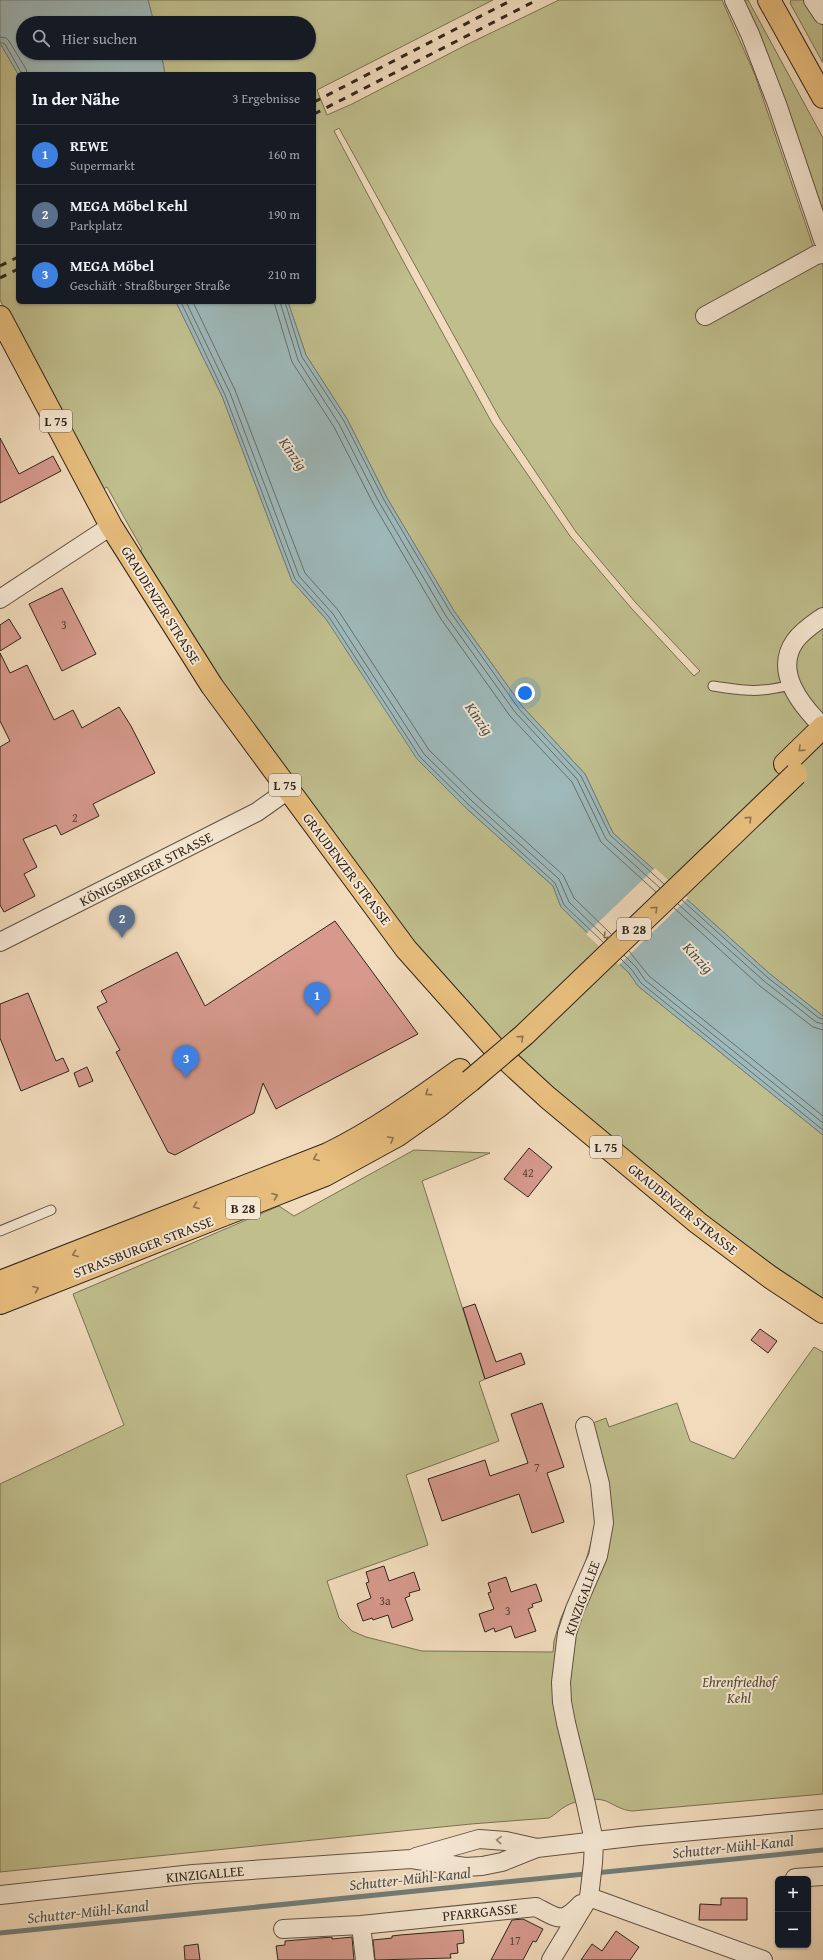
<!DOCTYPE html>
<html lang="de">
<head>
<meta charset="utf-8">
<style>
  :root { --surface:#171b24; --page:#20242c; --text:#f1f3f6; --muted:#9ea1a6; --line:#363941; --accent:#c59692 }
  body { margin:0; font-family:"Gentium Book Plus",serif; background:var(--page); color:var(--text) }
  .controls { position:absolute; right:12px; bottom:12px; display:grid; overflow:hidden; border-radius:6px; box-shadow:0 1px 3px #0004 }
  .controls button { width:36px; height:36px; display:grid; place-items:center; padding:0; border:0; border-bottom:1px solid var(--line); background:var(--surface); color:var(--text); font:20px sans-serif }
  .you { position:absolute; left:525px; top:693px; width:14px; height:14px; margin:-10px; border:3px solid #fff; border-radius:50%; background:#1a73e8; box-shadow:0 0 0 6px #1a73e833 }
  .badge { display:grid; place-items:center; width:26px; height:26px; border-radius:50%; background:var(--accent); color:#fff; font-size:13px; font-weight:700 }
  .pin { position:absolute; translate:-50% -33px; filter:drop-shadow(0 1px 2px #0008) }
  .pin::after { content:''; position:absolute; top:21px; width:14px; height:12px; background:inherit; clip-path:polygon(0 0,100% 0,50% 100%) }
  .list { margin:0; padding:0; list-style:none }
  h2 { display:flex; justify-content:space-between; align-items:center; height:52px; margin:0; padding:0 16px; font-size:17px }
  h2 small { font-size:13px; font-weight:400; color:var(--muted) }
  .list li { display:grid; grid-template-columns:26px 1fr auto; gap:12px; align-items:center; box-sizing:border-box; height:60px; padding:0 16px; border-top:1px solid var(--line) }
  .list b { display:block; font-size:15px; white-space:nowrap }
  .list p { margin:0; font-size:13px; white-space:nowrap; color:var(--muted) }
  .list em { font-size:13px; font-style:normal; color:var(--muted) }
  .icon { flex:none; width:22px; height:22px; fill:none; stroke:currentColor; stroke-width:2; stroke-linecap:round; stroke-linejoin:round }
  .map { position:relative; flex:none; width:823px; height:1960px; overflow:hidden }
  .search { position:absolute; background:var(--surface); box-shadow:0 1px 3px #0004; left:16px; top:16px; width:300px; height:44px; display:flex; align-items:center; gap:10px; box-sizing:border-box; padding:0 14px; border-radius:22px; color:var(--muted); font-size:15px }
  .panel { position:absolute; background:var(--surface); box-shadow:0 1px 3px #0004; left:16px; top:72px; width:300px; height:232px; border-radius:6px }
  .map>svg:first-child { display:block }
  .green { fill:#c0be8d; stroke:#787255; fill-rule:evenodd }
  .water { fill:#9eb9ba; stroke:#727e7b }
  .pier { fill:#f1dbbc }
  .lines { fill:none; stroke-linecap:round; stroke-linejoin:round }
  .shore { stroke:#666f6c; stroke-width:1 }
  .stream { stroke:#727e7b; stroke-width:5 }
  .building { fill:#d6998c; stroke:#2f251d }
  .lane-casing { stroke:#605245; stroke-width:11 }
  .street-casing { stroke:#605245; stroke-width:20 }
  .primary-casing { stroke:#2f251d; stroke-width:24 }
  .highway-casing { stroke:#2f251d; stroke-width:24 }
  .lane { stroke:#f6e8d3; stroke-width:9 }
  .street { stroke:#f6e8d3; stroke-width:18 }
  .primary { stroke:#e8be7e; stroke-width:22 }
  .highway { stroke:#e8be7e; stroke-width:22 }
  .rail { stroke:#2f251d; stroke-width:3; stroke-dasharray:7 7; stroke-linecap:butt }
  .highway-bridge-casing { stroke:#2f251d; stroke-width:24; stroke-linecap:butt }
  .highway-bridge { stroke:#e8be7e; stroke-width:22 }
  .oneway { stroke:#8c724e }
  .oneway2 { stroke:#928678 }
  .labels { text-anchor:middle; stroke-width:4; stroke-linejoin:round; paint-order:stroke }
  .number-label { font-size:12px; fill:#594239 }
  .shield { fill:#f6e8d3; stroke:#6b6054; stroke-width:1 }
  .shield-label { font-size:13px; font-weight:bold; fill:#2f251d }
  .street-label { font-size:14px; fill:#2f251d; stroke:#f6e8d3 }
  .park-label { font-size:14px; font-style:italic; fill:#534b39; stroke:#f6e8d3 }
  .water-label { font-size:15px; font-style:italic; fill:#50514c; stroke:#f6e8d3 }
</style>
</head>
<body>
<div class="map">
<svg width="823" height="1960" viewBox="0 0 823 1960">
  <rect width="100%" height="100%" fill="#f1dbbc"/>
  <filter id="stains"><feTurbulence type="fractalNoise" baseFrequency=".005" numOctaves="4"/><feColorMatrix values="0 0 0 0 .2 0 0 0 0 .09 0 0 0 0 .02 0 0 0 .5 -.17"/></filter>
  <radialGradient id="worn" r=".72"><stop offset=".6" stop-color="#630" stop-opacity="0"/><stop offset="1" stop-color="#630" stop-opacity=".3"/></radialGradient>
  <!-- green -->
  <path class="green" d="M148,0H493L317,90L327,115L352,104L466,45L559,0H722L755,75L817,258L823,262V1016L770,974L613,833L585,774L522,706L454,611L387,498L347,419L306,355L288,302H314V74H165L161,53H309V23H154ZM339,128L500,419L576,532L636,603L700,671L694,676L632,609L570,536L492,423L402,259L334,131Z
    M741,0H748L823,138V222L796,132L771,66Z
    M791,0H806L823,23V63L790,3Z
    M0,43L18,74V302H176L222,396L292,581L326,619L466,808L553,886L561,907L629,973L638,986L823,1135V1299L740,1242L690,1204L533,1075L525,1062L485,1023L416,944L258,736L138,556L142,549L107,487L100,491L0,300Z
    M414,1150L490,1153L422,1181L485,1379L479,1382L499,1441L406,1475L428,1545L327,1581L339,1618L352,1631L366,1637L422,1651L553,1652L554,1641L561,1618L585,1564L597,1521L585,1426L606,1418L609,1427L677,1403L690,1441L734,1459L814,1347L823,1352V1794L632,1811C621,1810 615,1805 606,1801C595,1797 576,1800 566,1806C560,1809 555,1815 549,1818L471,1824L0,1872V1484L124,1425L73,1294L279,1206L294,1216Z"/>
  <!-- water -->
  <path class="water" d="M0,0H148L154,23H23V53H161L165,74H18L0,43Z
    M176,302H288L306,355L347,419L387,498L454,611L522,706L585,774L613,833L770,974L823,1016V1135L638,986L629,973L561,907L553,886L466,808L417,759L326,619L292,581L222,396Z"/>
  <!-- pier -->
  <path class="pier" d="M655,868L688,898L619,965L586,934Z"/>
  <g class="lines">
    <!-- shore -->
    <path class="shore" d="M0,37L6,38L9,41L26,69L27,74
      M0,42L5,44L22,74
      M181,302L225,395L295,579L329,617L420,757L469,805L555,883L564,905L603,942
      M186,302L230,393L299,576L333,614L424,754L473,802L559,879L569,902L607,939
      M193,302L235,390L305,573L338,610L429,750L477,797L563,875L574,898L611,934
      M274,302L292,362L334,427L374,505L441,619L510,716L572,782L601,842L656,892
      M280,302L298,360L339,424L379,502L446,616L515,712L577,779L606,839L660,888
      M285,302L302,357L344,421L384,500L451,613L519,709L581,776L610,835L664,884
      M682,900L767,977L819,1018L823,1019
      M678,904L764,981L816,1022L823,1024
      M674,908L760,986L813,1027L823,1030
      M629,951L649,976L823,1116
      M624,955L636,967L645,980L823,1123
      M621,959L632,970L641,983L823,1130"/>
    <!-- stream -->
    <path class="stream" d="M0,1933L823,1850"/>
  </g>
  <!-- building -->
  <path class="building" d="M0,438L19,474L53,456L61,471L0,503Z
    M62,588L96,654L62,671L29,604Z
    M9,619L21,638L0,651V625Z
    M0,653L10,673L27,665L54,720L73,710L82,728L119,707L131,726L155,773L93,804L99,816L61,835L56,825L23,839L37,867L24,874L35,896L4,912L0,905V747L10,741L0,721Z
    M335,921L418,1034L276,1109L263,1083L254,1113L175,1155L168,1152L116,1052L120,1050L97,1007L107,1002L101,991L177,952L205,1006Z
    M28,993L56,1061L63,1058L69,1071L21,1091L0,1038V1004Z
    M87,1067L93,1081L79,1087L74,1073Z
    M529,1148L552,1167L528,1197L504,1179Z
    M475,1304L496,1362L521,1353L525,1364L485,1379L463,1308Z
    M760,1329L777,1341L768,1353L751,1340Z
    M542,1403L564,1467L547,1473L564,1522L532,1533L519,1494L442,1521L428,1479L485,1460L490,1476L528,1463L511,1414Z
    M384,1566L389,1581L414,1572L420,1590L409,1593L410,1596L405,1598L413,1620L392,1628L388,1615L373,1620L372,1618L363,1621L357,1604L371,1598L366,1583L369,1582L366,1572Z
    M506,1577L511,1592L536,1584L542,1601L532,1604L533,1607L528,1609L536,1631L515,1638L511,1626L495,1632L494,1628L485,1632L479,1614L494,1609L488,1593L491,1592L488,1583Z
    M721,1898H747V1920H699L700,1904L721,1905Z
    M523,1919L543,1929L536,1942L533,1941L523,1960H491L512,1920Z
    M463,1930L464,1943L457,1944L458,1953L450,1954L451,1958L375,1960L373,1940L392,1938V1936L400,1935Z
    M616,1931L639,1947L630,1960H581L592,1944L602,1951Z
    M332,1937V1939L352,1937L354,1960H278L276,1946L285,1945V1941Z
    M198,1944L200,1960H185L184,1946Z"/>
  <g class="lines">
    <defs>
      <path id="lane" d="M713,686C745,691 759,693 791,685
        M0,1231L51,1210"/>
      <path id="street" d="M734,0L750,34L777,104L823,240
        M813,0L823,15
        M705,316L816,255L823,254
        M0,599L111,526
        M823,617C813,624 802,631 795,641C773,672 802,706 823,727
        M0,942L257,812L288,790
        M416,1857L479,1839L506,1841L537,1848
        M795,1878L823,1876
        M0,1895L193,1874L411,1859L465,1867L482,1866L502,1862L537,1848L639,1836L823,1819
        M589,1897L763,1960
        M361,1925L365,1960
        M283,1929L361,1925L536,1907C559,1919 562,1924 581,1904
        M551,1960L589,1897L593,1863L594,1841L586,1804L566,1723L562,1702L561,1682L567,1633L575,1609L598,1556L604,1523L600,1484L585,1426"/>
      <path id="primary" d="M0,317L111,526L212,686L406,949L497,1051L547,1097L698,1223L770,1277L823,1312"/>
      <path id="highway" d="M769,0L823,97
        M785,764L823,727
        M0,1282L328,1154C375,1131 418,1100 460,1070
        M0,1303L325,1175L398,1135L439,1106L470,1081"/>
    </defs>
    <!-- lane casing -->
    <use href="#lane" class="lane-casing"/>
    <!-- street casing -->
    <use href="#street" class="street-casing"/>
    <!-- primary casing -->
    <use href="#primary" class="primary-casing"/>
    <!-- highway casing -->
    <use href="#highway" class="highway-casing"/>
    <!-- lane -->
    <use href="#lane" class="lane"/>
    <!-- street -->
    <use href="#street" class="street"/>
    <!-- primary -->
    <use href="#primary" class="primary"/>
    <!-- highway -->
    <use href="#highway" class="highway"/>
    <!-- rail -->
    <path class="rail" d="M314,102L512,0
      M314,114L537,0
      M0,266L18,257
      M0,278L18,269"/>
    <defs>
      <path id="highway-bridge" d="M470,1081L524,1035L796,774"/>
    </defs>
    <!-- highway-bridge casing -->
    <use href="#highway-bridge" class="highway-bridge-casing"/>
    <!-- highway-bridge -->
    <use href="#highway-bridge" class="highway-bridge"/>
  </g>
  <!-- one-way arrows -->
  <defs><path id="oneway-chevron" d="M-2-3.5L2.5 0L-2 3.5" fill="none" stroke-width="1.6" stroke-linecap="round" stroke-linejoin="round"/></defs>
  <g class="oneway">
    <use href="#oneway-chevron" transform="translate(801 749) rotate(136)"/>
    <use href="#oneway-chevron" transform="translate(749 819) rotate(-44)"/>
    <use href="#oneway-chevron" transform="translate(655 909) rotate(-44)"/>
    <use href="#oneway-chevron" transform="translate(606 936) rotate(136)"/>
    <use href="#oneway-chevron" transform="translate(521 1038) rotate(-42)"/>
    <use href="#oneway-chevron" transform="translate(428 1093) rotate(144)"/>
    <use href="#oneway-chevron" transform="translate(391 1139) rotate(-31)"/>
    <use href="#oneway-chevron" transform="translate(316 1158) rotate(158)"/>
    <use href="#oneway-chevron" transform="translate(275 1196) rotate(-21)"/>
    <use href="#oneway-chevron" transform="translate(196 1206) rotate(158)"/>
    <use href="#oneway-chevron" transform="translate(75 1254) rotate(159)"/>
    <use href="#oneway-chevron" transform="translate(36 1289) rotate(-21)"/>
  </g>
  <use class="oneway2" href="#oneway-chevron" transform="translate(499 1840) rotate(-176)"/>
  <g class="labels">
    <!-- number labels -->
    <g class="number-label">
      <text x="64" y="629">3</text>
      <text x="75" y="822">2</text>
      <text x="528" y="1177">42</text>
      <text x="537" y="1472">7</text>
      <text x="385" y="1605">3a</text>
      <text x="508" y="1615">3</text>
      <text x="515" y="1945">17</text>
    </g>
    <!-- shield labels -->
    <g class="shield">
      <rect x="40" y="410" width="32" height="22" rx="3"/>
      <rect x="269" y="774" width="32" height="22" rx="3"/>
      <rect x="617" y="918" width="34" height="22" rx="3"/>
      <rect x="590" y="1136" width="32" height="22" rx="3"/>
      <rect x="226" y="1197" width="34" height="22" rx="3"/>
    </g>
    <g class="shield-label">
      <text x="56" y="426">L 75</text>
      <text x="285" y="790">L 75</text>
      <text x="634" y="934">B 28</text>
      <text x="606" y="1152">L 75</text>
      <text x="243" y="1213">B 28</text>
    </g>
    <!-- street labels -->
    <g class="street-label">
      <text transform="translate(161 605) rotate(58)" y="5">GRAUDENZER STRASSE</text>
      <text transform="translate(146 869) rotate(-27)" y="5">KÖNIGSBERGER STRASSE</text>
      <text transform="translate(347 869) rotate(53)" y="5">GRAUDENZER STRASSE</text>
      <text transform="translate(683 1209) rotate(39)" y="5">GRAUDENZER STRASSE</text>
      <text transform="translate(143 1247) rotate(-21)" y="5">STRASSBURGER STRASSE</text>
      <text transform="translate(582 1598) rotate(-70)" y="5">KINZIGALLEE</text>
      <text transform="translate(205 1874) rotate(-5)" y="5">KINZIGALLEE</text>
      <text transform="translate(480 1912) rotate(-6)" y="5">PFARRGASSE</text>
    </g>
    <!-- park labels -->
    <g class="park-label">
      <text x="739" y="1687">Ehrenfriedhof<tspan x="739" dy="16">Kehl</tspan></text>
    </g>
    <!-- water labels -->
    <g class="water-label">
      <text transform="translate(293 454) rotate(55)" y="5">Kinzig</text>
      <text transform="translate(479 719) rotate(55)" y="5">Kinzig</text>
      <text transform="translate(698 958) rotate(47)" y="5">Kinzig</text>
      <text transform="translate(733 1847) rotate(-6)" y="5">Schutter-Mühl-Kanal</text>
      <text transform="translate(410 1879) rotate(-6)" y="5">Schutter-Mühl-Kanal</text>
      <text transform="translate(88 1912) rotate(-6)" y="5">Schutter-Mühl-Kanal</text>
    </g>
  </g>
  <rect width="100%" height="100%" filter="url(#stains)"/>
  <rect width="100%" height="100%" fill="url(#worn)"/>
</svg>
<div class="controls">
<button>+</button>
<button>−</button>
</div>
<div class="you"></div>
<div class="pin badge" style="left:317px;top:1015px;background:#3f7fe0">1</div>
<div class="pin badge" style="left:122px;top:938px;background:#5c6f8a">2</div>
<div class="pin badge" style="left:186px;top:1078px;background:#3f7fe0">3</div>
<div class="search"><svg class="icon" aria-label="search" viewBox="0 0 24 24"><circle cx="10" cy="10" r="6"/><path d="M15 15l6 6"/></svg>Hier suchen</div>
<section class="panel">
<h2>In der Nähe<small>3 Ergebnisse</small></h2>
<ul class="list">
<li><span class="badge" style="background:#3f7fe0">1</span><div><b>REWE</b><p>Supermarkt</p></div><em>160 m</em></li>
<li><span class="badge" style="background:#5c6f8a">2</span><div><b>MEGA Möbel Kehl</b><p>Parkplatz</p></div><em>190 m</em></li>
<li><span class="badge" style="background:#3f7fe0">3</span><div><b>MEGA Möbel</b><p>Geschäft · Straßburger Straße</p></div><em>210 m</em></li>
</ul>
</section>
</div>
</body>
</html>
